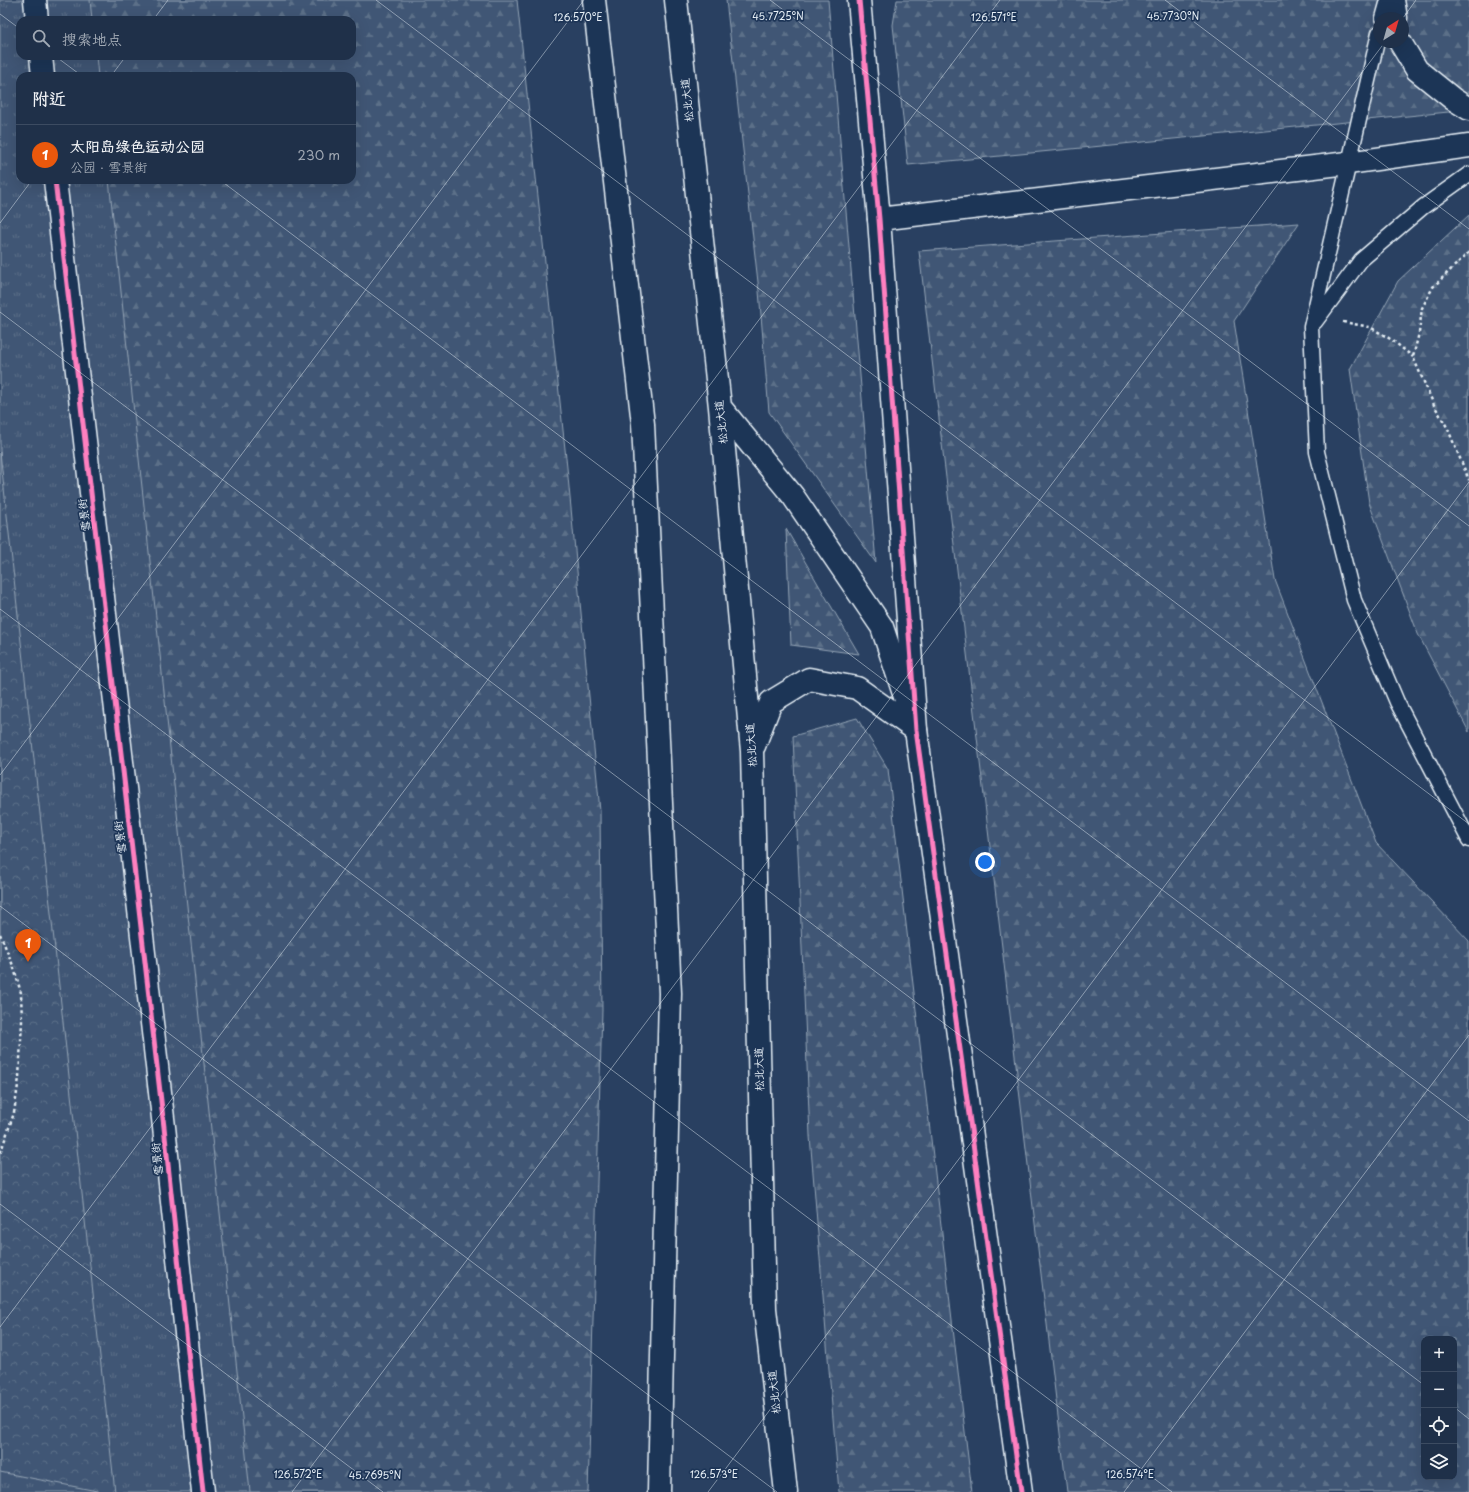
<!DOCTYPE html>
<html lang="zh">
<head>
<meta charset="utf-8">
<style>
  :root { --surface:#1f3049; --page:#2c3c53; --text:#f1f3f6; --muted:#a1a9b4; --line:#3c4b61; --accent:#ea580c }
  body { margin:0; font-family:"Playpen Sans","LXGW WenKai TC",sans-serif; background:var(--page); color:var(--text) }
  .controls { position:absolute; right:12px; bottom:12px; display:grid; overflow:hidden; border-radius:8px; box-shadow:0 4px 16px #0002 }
  .controls button { width:36px; height:36px; display:grid; place-items:center; padding:0; border:0; border-bottom:1px solid var(--line); background:var(--surface); color:var(--text); font:20px sans-serif }
  .compass { position:absolute; left:1373px; top:12px; width:36px; height:36px; border-radius:50%; background:var(--surface); box-shadow:0 4px 16px #0002; rotate:37deg }
  .you { position:absolute; left:985px; top:862px; width:14px; height:14px; margin:-10px; border:3px solid #fff; border-radius:50%; background:#1a73e8; box-shadow:0 0 0 6px #1a73e833 }
  .badge { display:grid; place-items:center; width:26px; height:26px; border-radius:50%; background:var(--accent); color:#fff; font-size:13px; font-weight:700 }
  .pin { position:absolute; translate:-50% -33px; filter:drop-shadow(0 1px 2px #0008) }
  .pin::after { content:''; position:absolute; top:21px; width:14px; height:12px; background:inherit; clip-path:polygon(0 0,100% 0,50% 100%) }
  .list { margin:0; padding:0; list-style:none }
  h2 { display:flex; justify-content:space-between; align-items:center; height:52px; margin:0; padding:0 16px; font-size:17px }
  h2 small { font-size:13px; font-weight:400; color:var(--muted) }
  .list li { display:grid; grid-template-columns:26px 1fr auto; gap:12px; align-items:center; box-sizing:border-box; height:60px; padding:0 16px; border-top:1px solid var(--line) }
  .list b { display:block; font-size:15px; white-space:nowrap }
  .list p { margin:0; font-size:13px; white-space:nowrap; color:var(--muted) }
  .list em { font-size:13px; font-style:normal; color:var(--muted) }
  .icon { flex:none; width:22px; height:22px; fill:none; stroke:currentColor; stroke-width:2; stroke-linecap:round; stroke-linejoin:round }
  .map { position:relative; flex:none; width:1469px; height:1492px; overflow:hidden }
  .search { position:absolute; background:var(--surface); box-shadow:0 4px 16px #0002; left:16px; top:16px; width:340px; height:44px; display:flex; align-items:center; gap:10px; box-sizing:border-box; padding:0 14px; border-radius:12px; color:var(--muted); font-size:15px }
  .panel { position:absolute; background:var(--surface); box-shadow:0 4px 16px #0002; left:16px; top:72px; width:340px; height:112px; border-radius:12px }
  .map>svg:first-child { display:block }
  .grass { fill:url(#grass-tufts); stroke:#94a4b6 }
  .forest { fill:url(#forest-firs); stroke:#94a4b6; fill-rule:evenodd }
  .park { fill:url(#park-crowns); stroke:#94a4b6 }
  .lines { fill:none; stroke-linecap:round; stroke-linejoin:round }
  .lane-casing { stroke:#e8f1f8; stroke-width:17 }
  .street-casing { stroke:#e8f1f8; stroke-width:25 }
  .secondary-casing { stroke:#e8f1f8; stroke-width:25 }
  .highway-casing { stroke:#e8f1f8; stroke-width:25 }
  .path { stroke:#e8f1f8; stroke-width:2.5; stroke-dasharray:3 3; stroke-linecap:butt }
  .lane { stroke:#1d3557; stroke-width:14 }
  .street { stroke:#1d3557; stroke-width:22 }
  .secondary { stroke:#1d3557; stroke-width:22 }
  .highway { stroke:#1d3557; stroke-width:22 }
  .cycleway-casing { stroke:#1d3557; stroke-width:8 }
  .cycleway { stroke:#ff80c0; stroke-width:5 }
  .ticks { fill:none; stroke:#e8f1f8; stroke-width:1; stroke-opacity:0.45 }
  .labels { text-anchor:middle; stroke-width:3.5; stroke-linejoin:round; paint-order:stroke }
  .street-label { font-size:11px; fill:#e8f1f8; stroke:#1d3557 }
  .ticks-label { font-size:10px; text-anchor:middle; fill:#e8f1f8; stroke:#1d3557; stroke-width:3.5; stroke-linejoin:round; paint-order:stroke }
</style>
</head>
<body>
<div class="map">
<svg width="1469" height="1492" viewBox="0 0 1469 1492">
  <defs>
    <pattern id="grass-tufts" width="24" height="20" patternUnits="userSpaceOnUse"><rect width="24" height="20" fill="#415774"/><path d="M3 7l-1-3M5 7V3M7 7l1-3M15 17l-1-3M17 17v-4M19 17l1-3" fill="none" stroke="#5c7089"/></pattern>
    <pattern id="forest-firs" width="22" height="20" patternUnits="userSpaceOnUse"><rect width="22" height="20" fill="#415774"/><path d="M5 1l3.5 6h-7zM16 11l3.5 6h-7z" fill="#5c7089"/></pattern>
    <pattern id="park-crowns" width="20" height="18" patternUnits="userSpaceOnUse"><rect width="20" height="18" fill="#415774"/><path d="M2 6a3 3 0 1 1 6 0M12 15a3 3 0 1 1 6 0" fill="none" stroke="#5c7089"/></pattern>
  </defs>
  <rect width="100%" height="100%" fill="#294061"/>
  <filter id="ink" filterUnits="userSpaceOnUse"><feTurbulence type="fractalNoise" baseFrequency=".025" numOctaves="2"/><feDisplacementMap in="SourceGraphic" scale="8" xChannelSelector="R" yChannelSelector="G"/><feConvolveMatrix kernelMatrix="1 2 1 2 8 2 1 2 1" color-interpolation-filters="sRGB"/></filter>
  <g filter="url(#ink)">
    <!-- grass -->
    <path class="grass" d="M0,0H340L341,20H20V56H345L346,76H20V180H352L471,1492H0Z"/>
    <!-- forest -->
    <path class="forest" d="M90,0H517L568,477L600,811L602,1010L588,1492H250L109,180H352V76H98L96,56H352V20H92Z
      M726,0H828L876,563L769,412L759,291Z
      M897,0H1469V110L908,165L893,25ZM1379,18H1403V42H1379Z
      M1469,215V732L1418,634L1369,503L1350,369L1398,281Z
      M1299,223L1234,321L1275,580L1376,843L1469,941V1492H1067L919,251ZM1424,1339H1454V1477H1424Z
      M786,529L859,654L791,645Z
      M857,718L888,769L972,1492H839L810,1136L793,736Z"/>
    <!-- park -->
    <path class="park" d="M0,452L115,1492H102L0,1472Z"/>
    <g class="lines">
      <defs>
        <path id="lane" d="M1383,18L1388,0
          M1379,33L1311,327L1317,452L1354,600L1397,702L1469,840
          M1315,322L1361,260L1423,207L1469,174"/>
        <path id="street" d="M1393,0L1396,18
          M1400,42L1417,70L1453,99L1469,109
          M879,219L1348,163L1469,146"/>
        <path id="secondary" d="M35,0L37,20
          M859,0L879,219L916,730L1021,1492
          M41,56L43,76
          M55,180L164,1127L203,1492"/>
        <path id="highway" d="M594,0L643,424L670,993L659,1492
          M676,0L720,407L752,751L765,1309L786,1492
          M720,407L793,496L882,627L916,730
          M754,746L771,702L809,679L857,688L916,730"/>
      </defs>
      <!-- lane casing -->
      <use href="#lane" class="lane-casing"/>
      <!-- street casing -->
      <use href="#street" class="street-casing"/>
      <!-- secondary casing -->
      <use href="#secondary" class="secondary-casing"/>
      <!-- highway casing -->
      <use href="#highway" class="highway-casing"/>
      <!-- path -->
      <path class="path" d="M1469,252L1433,287L1422,308L1419,333L1413,357L1434,405L1447,427L1469,480
        M1343,322L1370,327L1392,340L1413,357
        M0,934L14,968L21,993L22,1021L19,1078L14,1113L0,1154"/>
      <!-- lane -->
      <use href="#lane" class="lane"/>
      <!-- street -->
      <use href="#street" class="street"/>
      <!-- secondary -->
      <use href="#secondary" class="secondary"/>
      <!-- highway -->
      <use href="#highway" class="highway"/>
      <defs>
        <path id="cycleway" d="M859,0L879,219L916,730L1021,1492
          M55,180L164,1127L203,1492"/>
      </defs>
      <!-- cycleway casing -->
      <use href="#cycleway" class="cycleway-casing"/>
      <!-- cycleway -->
      <use href="#cycleway" class="cycleway"/>
    </g>
  </g>
  <!-- ticks -->
  <path class="ticks" d="M376,0L1469,824M770,0L1469,526M1165,0L1469,229M0,14L20,29M1403,18L1416,0M153,20L168,0M55,56L82,76M111,76L126,56M220,180L1469,1121M0,223L32,180M0,312L1424,1385M0,609L1172,1492M0,775L584,0M0,906L777,1492M0,1204L383,1492M0,1327L1000,0M1454,1407L1469,1419M292,1492L1385,42M708,1492L1469,482M1124,1492L1469,1035"/>
  <g class="labels">
    <!-- street labels -->
    <g class="street-label">
      <text transform="translate(687 100) rotate(-96)" y="4">松北大道</text>
      <text transform="translate(721 422) rotate(-96)" y="4">松北大道</text>
      <text transform="translate(84 515) rotate(-97)" y="4">雪景街</text>
      <text transform="translate(751 745) rotate(-94)" y="4">松北大道</text>
      <text transform="translate(120 837) rotate(-97)" y="4">雪景街</text>
      <text transform="translate(759 1069) rotate(-91)" y="4">松北大道</text>
      <text transform="translate(157 1159) rotate(-96)" y="4">雪景街</text>
      <text transform="translate(774 1392) rotate(-96)" y="4">松北大道</text>
    </g>
  </g>
  <g class="ticks-label">
    <text x="778" y="20">45.7725°N</text>
    <text x="1173" y="20">45.7730°N</text>
    <text x="578" y="21">126.570°E</text>
    <text x="994" y="21">126.571°E</text>
    <text x="298" y="1478">126.572°E</text>
    <text x="714" y="1478">126.573°E</text>
    <text x="1130" y="1478">126.574°E</text>
    <text x="375" y="1479">45.7695°N</text>
  </g>
</svg>
<div class="controls">
<button>+</button>
<button>−</button>
<button><svg class="icon" aria-label="locate" viewBox="0 0 24 24"><circle cx="12" cy="12" r="6"/><path d="M12 2v4M12 18v4M2 12h4M18 12h4"/></svg></button>
<button><svg class="icon" aria-label="layers" viewBox="0 0 24 24"><path d="M12 4l9 5-9 5-9-5zM3 14l9 5 9-5"/></svg></button>
</div>
<svg class="compass" viewBox="-18 -18 36 36"><path d="M0-13l5 13h-10z" fill="#e53935"/><path d="M0 13l5-13h-10z" fill="#a1a9b4"/></svg>
<div class="you"></div>
<div class="pin badge" style="left:28px;top:962px">1</div>
<div class="search"><svg class="icon" aria-label="search" viewBox="0 0 24 24"><circle cx="10" cy="10" r="6"/><path d="M15 15l6 6"/></svg>搜索地点</div>
<section class="panel">
<h2>附近<small></small></h2>
<ul class="list">
<li><span class="badge">1</span><div><b>太阳岛绿色运动公园</b><p>公园 · 雪景街</p></div><em>230 m</em></li>
</ul>
</section>
</div>
</body>
</html>
